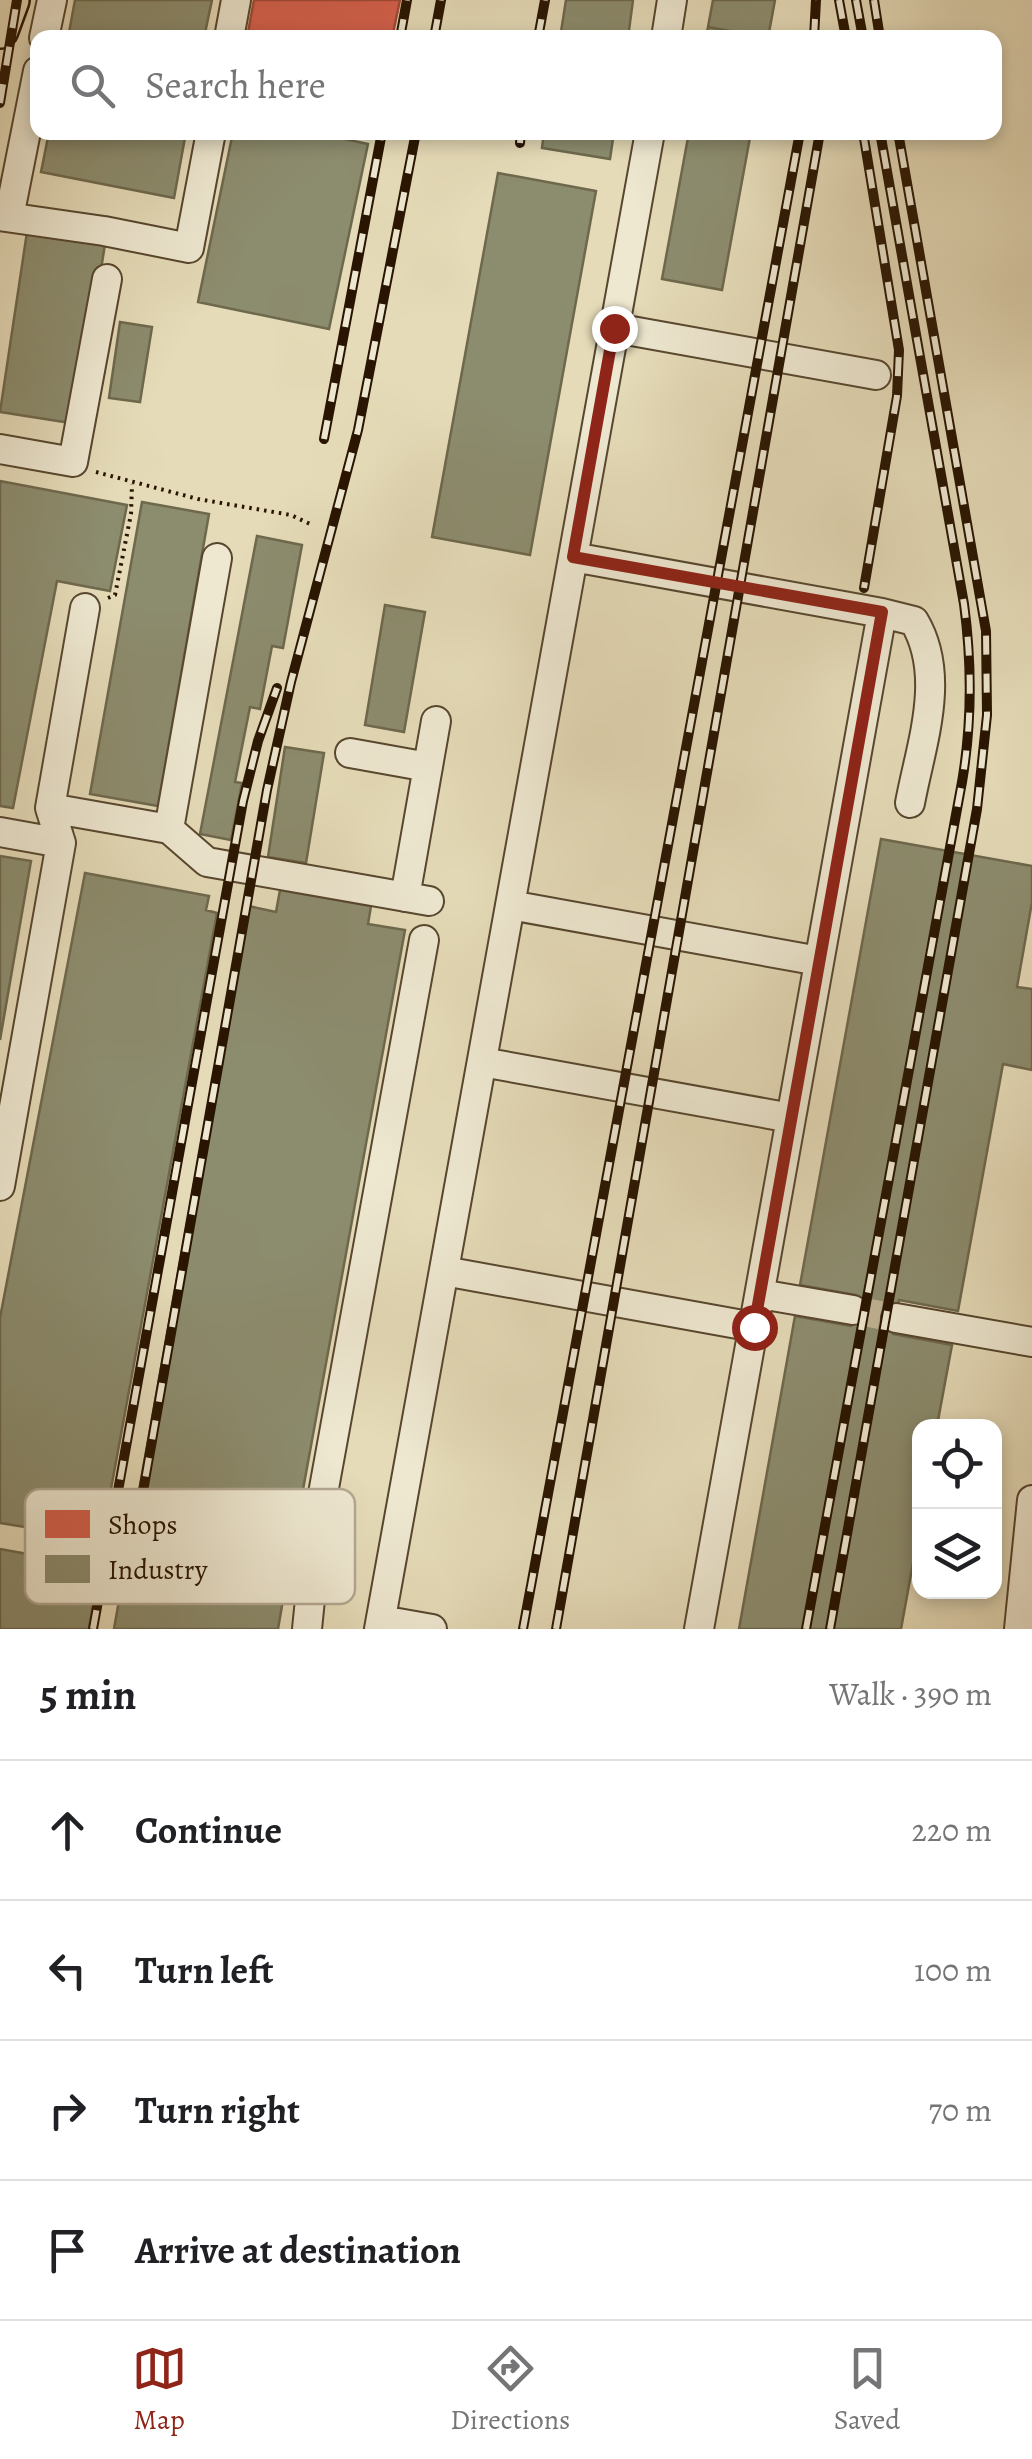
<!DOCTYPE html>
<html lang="en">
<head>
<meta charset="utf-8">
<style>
  :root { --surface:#fff; --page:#f2f2f2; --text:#202124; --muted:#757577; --line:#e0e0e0; --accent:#8f2418 }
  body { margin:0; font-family:Alegreya,serif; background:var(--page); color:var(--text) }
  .controls { position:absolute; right:30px; bottom:30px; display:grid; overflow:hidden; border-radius:20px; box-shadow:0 5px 15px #0003 }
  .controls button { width:90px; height:90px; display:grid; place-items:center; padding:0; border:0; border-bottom:2px solid var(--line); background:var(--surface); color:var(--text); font:50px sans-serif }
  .stop { position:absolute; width:30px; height:30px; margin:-22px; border:8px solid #8f2418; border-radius:50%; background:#fff }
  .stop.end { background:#8f2418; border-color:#fff; box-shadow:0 2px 10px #0008 }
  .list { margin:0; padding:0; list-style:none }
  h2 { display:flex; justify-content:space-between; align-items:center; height:130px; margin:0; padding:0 40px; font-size:42px }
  h2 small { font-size:32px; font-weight:400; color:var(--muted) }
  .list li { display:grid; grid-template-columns:65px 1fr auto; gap:30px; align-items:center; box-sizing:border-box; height:140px; padding:0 40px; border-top:2px solid var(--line) }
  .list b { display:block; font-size:38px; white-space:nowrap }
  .list em { font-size:32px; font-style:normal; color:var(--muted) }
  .icon { flex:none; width:55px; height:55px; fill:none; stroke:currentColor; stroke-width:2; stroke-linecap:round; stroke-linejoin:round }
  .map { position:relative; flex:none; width:1032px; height:1629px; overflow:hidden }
  .search { position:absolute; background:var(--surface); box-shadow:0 5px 15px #0003; left:30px; right:30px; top:30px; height:110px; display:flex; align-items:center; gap:25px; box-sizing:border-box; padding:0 35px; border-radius:20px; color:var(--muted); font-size:38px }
  .sheet { height:690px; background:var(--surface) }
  nav { display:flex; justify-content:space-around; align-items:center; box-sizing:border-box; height:140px; border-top:2px solid var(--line); background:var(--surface); font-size:28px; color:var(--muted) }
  nav a { display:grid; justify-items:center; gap:5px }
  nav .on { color:var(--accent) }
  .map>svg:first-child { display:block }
  .shops { fill:#d6604d; stroke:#a24936; stroke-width:2.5 }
  .industry { fill:#8c8c6e; stroke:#6e684d; stroke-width:2.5 }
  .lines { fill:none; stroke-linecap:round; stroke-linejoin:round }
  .minor-tunnel { stroke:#bfb393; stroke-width:28; stroke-dasharray:28 14; stroke-linecap:butt }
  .minor-casing { stroke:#57462e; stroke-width:32 }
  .major-casing { stroke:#281400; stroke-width:40 }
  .path { stroke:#281400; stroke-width:4; stroke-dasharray:2.5 5; stroke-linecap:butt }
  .minor { stroke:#eee8d1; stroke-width:28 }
  .major { stroke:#e5dbb8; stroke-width:35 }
  .rail-casing { stroke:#281400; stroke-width:10 }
  .rail { stroke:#eee8d1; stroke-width:6; stroke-dasharray:19; stroke-linecap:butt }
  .route { stroke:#8f2418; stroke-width:12 }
  .key { fill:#eee8d1; stroke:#b3a892; stroke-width:2.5 }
  .key-label { font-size:28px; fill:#281400 }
</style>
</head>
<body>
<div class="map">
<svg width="1032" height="1629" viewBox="0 0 1032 1629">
  <rect width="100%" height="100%" fill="#e5dbb8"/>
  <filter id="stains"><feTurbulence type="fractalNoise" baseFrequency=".002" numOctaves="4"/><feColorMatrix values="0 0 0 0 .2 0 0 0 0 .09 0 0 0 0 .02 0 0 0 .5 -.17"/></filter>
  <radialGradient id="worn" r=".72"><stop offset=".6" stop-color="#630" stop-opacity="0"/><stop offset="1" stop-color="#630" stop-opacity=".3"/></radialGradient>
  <!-- shops -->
  <path class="shops" d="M254,0H400L392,38H247Z"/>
  <!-- industry -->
  <path class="industry" d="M75,0H212L204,38H68Z
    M566,0H633L628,38H560Z
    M713,0H775L768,38L708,27Z
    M708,27L767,38H706Z
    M49,132H186L174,198L41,172Z
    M233,132H312L368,144L329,329L198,302Z
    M544,132H614L610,159L542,148Z
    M689,132H751L722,290L662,279Z
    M498,173L596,191L530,555L432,537Z
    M27,232L105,244L77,424L0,412Z
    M120,322L152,327L140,402L109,398Z
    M0,481L127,505L110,591L57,581L13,808L0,806Z
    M142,502L209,514L158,806L90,794Z
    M257,536L302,545L283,648L272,646L260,709L250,707L235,782L242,783L231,840L200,834Z
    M385,605L425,612L404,732L365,725Z
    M285,747L324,753L306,863L268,857Z
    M881,839L1032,866V902L1017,987L1032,989V1070L1003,1064L958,1311L899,1300L893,1334L952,1345L937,1426H920V1525L901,1629H739L795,1316L851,1326L856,1295L800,1285Z
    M0,856L31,861L0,1040Z
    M85,873L209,896L206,910L217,913L106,1516L89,1494L81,1536L0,1523V1318Z
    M280,890L371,906L368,924L405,930L294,1539L282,1536L281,1548L244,1541L241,1554L159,1537L161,1524L134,1519L244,905L276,912Z
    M0,1549L100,1567L89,1629H0Z
    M161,1556L255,1572L251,1594L283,1600L278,1629H114L124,1572L158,1578Z"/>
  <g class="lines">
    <!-- minor-tunnel -->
    <path class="minor-tunnel" d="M853,1310L896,1318"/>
    <defs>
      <path id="minor" d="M44,38L52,0
        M229,38L236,0
        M666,38L672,0
        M0,216L104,231L189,248L211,132
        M9,217L38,71
        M615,328L876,375
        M0,449L73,462L107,279
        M573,557L882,613L699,1629
        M882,613L914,621C947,676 921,744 910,803
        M350,753L428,767
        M50,808L169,829L207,862L429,901
        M169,829L217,558
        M0,832L61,843
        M405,897L436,721
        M510,905L819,961
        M482,1062L791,1118
        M0,1186L61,843L50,808L85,608
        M444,1271L754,1327
        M760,1294L853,1310
        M896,1318L1032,1342
        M381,1620L432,1629
        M307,1629L318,1521L424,940
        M379,1629L650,132
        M1019,1629L1032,1500"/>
      <path id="major" d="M0,30L11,0"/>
    </defs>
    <!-- minor casing -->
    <use href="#minor" class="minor-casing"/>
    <!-- major casing -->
    <use href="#major" class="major-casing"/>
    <!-- path -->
    <path class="path" d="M96,472L198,499L291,515L310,524
      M108,598L115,595L131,514L132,484"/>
    <!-- minor -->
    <use href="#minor" class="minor"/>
    <!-- major -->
    <use href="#major" class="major"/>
    <defs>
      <path id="rail" d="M839,0L846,38
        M856,0L863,38
        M874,0L880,38
        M400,38L407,0
        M434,38L441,0
        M538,38L545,0
        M814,38L816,0
        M0,103L17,0
        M863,132L899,350L897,396L864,588
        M520,143L521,132
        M324,439L382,132
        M139,1514L267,790L291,682L358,430L416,132
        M93,1629L243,801L258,741L277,688
        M523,1629L800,132
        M556,1629L820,132
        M806,1629L962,782C972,723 972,664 964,604L880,132
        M830,1629L977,809L987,715L986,631L898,132"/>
    </defs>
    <!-- rail casing -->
    <use href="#rail" class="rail-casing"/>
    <!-- rail -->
    <use href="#rail" class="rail"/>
  </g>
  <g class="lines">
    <!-- route -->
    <path class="route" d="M614,328L573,557L882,612L754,1327"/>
  </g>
  <!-- legend -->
  <rect x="25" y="1489" width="330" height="115" rx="15" class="key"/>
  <rect x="45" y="1510" width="45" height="28" fill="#d6604d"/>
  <rect x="45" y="1555" width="45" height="28" fill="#8c8c6e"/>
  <g class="key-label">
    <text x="108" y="1534">Shops</text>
    <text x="108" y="1579">Industry</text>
  </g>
  <rect width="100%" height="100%" filter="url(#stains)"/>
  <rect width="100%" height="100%" fill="url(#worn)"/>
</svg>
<div class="controls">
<button><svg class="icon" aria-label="locate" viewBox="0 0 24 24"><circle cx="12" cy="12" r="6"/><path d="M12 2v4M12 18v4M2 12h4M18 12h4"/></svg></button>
<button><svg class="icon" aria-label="layers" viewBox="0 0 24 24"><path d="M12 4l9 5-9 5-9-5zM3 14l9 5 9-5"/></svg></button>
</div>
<div class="stop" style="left:754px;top:1327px"></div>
<div class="stop end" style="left:614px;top:328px"></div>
<div class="search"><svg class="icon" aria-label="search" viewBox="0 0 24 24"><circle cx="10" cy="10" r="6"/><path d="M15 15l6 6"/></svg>Search here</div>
</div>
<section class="sheet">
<h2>5 min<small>Walk · 390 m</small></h2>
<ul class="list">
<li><svg class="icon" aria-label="ahead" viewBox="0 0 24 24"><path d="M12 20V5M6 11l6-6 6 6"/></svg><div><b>Continue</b></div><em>220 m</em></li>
<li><svg class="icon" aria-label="left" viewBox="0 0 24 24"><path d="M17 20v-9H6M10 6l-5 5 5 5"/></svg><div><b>Turn left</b></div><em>100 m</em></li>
<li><svg class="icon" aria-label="right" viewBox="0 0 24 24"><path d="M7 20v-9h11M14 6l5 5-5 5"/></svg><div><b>Turn right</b></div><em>70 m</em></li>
<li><svg class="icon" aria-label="arrive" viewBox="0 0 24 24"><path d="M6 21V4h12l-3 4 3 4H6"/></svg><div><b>Arrive at destination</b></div></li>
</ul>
</section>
<nav>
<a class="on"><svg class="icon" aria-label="map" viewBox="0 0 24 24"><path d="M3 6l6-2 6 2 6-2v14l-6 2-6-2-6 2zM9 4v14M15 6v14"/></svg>Map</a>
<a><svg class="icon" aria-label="directions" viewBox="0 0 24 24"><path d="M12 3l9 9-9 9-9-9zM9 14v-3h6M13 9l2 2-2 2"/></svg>Directions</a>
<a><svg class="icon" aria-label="saved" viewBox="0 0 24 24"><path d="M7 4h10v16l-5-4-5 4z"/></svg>Saved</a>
</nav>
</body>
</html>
